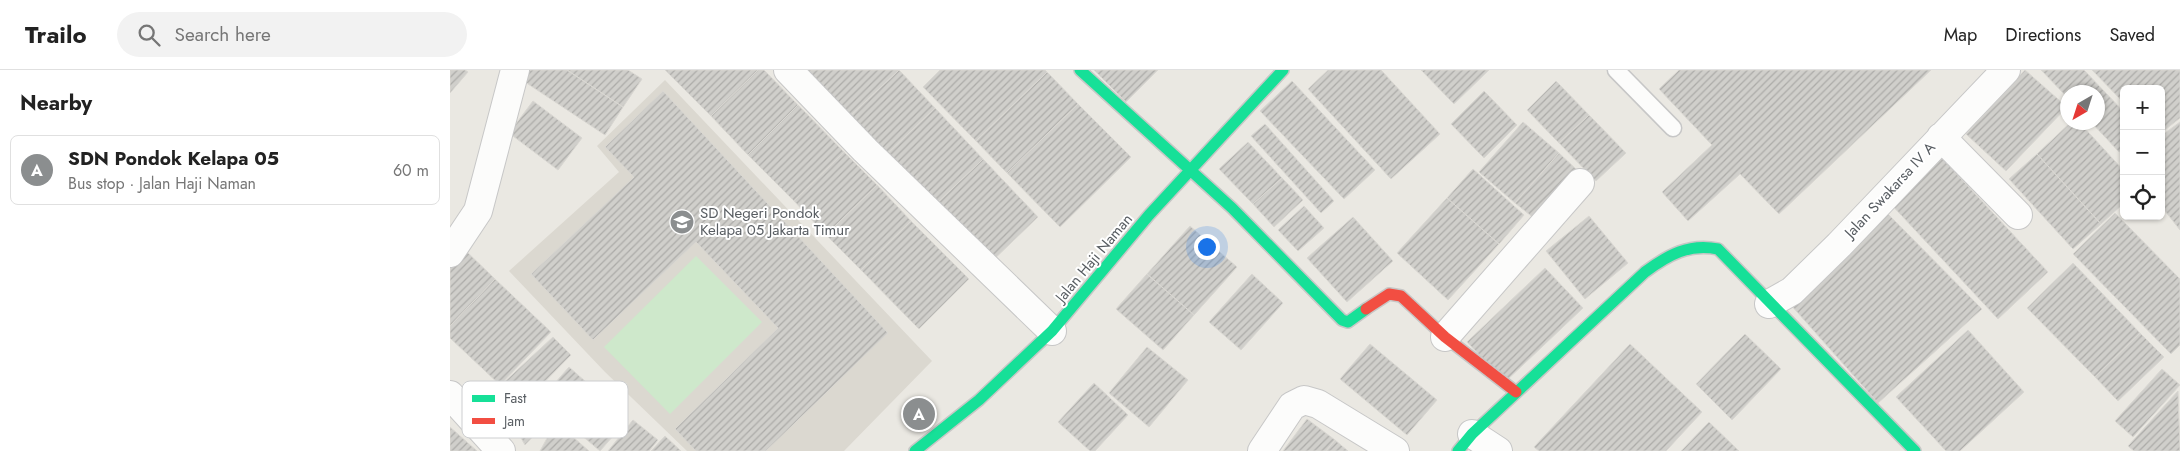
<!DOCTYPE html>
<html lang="en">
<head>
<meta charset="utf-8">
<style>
  :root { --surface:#fff; --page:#f2f2f2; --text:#222; --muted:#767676; --line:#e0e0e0; --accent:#8b8e8f }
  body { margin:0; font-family:Jost,sans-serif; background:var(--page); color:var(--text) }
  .controls { position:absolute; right:15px; top:15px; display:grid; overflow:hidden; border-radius:8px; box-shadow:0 1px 4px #0004 }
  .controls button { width:45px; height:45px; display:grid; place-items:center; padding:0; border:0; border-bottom:1px solid var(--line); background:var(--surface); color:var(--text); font:25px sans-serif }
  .compass { position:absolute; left:1610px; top:15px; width:45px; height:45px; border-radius:50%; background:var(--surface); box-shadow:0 1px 4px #0004; rotate:219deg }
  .you { position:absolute; left:756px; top:176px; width:18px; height:18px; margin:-12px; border:4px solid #fff; border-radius:50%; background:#1a73e8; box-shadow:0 0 0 8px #1a73e833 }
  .badge { display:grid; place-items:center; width:32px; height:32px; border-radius:50%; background:var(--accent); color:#fff; font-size:16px; font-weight:700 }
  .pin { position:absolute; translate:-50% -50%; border:2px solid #fff; box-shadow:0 1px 5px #0006 }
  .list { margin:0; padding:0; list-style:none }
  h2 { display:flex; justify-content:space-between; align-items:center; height:65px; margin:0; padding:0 20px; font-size:21px }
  h2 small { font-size:16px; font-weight:400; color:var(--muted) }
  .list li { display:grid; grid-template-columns:32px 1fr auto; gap:15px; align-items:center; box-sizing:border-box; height:70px; margin:0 10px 10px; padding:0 10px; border:1px solid var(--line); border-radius:8px }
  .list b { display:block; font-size:19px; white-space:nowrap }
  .list p { margin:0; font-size:16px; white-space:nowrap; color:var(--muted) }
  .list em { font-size:16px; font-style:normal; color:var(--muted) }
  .icon { flex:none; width:28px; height:28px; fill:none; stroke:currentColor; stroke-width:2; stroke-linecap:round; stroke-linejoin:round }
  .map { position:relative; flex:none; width:1730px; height:381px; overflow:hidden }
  header { display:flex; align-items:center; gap:30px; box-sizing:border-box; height:70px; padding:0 25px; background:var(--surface); border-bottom:1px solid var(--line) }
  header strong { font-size:24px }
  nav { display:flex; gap:28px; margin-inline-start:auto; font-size:18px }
  .search { width:350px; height:45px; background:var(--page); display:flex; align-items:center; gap:12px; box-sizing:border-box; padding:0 18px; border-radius:28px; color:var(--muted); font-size:19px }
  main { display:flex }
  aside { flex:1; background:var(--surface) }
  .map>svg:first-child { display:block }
  .education { fill:#dbd8d0 }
  .green { fill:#cee8cb }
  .building { fill:url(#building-hatch); stroke:#d9d7d2 }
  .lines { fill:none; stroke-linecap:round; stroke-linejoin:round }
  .lane-casing { stroke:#c7c7c7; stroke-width:19 }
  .street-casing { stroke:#c7c7c7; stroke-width:30 }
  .fast-casing { stroke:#c7c7c6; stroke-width:14 }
  .jam-casing { stroke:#c7c7c6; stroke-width:14 }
  .lane { stroke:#fcfcfb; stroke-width:16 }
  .street { stroke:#fcfcfb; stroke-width:28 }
  .fast { stroke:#16e098; stroke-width:11 }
  .jam { stroke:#f24e42; stroke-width:11 }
  .labels { text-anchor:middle; stroke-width:4; stroke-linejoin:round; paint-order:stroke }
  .street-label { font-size:15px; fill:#585d62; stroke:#fff }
  .poi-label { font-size:15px; fill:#585d62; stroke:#fff; text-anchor:start }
  .key { fill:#fff; stroke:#cdced0; stroke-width:1 }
  .key-label { font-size:14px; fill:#585d62 }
</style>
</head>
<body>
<header>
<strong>Trailo</strong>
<div class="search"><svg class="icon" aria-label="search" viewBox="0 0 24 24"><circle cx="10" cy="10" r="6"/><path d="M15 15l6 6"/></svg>Search here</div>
<nav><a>Map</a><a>Directions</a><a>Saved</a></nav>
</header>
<main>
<aside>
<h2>Nearby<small></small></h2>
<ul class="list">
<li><span class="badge">A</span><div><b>SDN Pondok Kelapa 05</b><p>Bus stop · Jalan Haji Naman</p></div><em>60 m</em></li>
</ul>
</aside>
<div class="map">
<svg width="1730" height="381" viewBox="0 0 1730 381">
  <defs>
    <pattern id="building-hatch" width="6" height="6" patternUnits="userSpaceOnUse" patternTransform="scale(1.25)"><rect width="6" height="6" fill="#d0cfcb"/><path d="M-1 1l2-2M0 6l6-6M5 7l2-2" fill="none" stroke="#acaba8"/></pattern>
  </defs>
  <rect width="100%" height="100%" fill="#eae8e2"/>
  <!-- education -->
  <path class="education" d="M215,10L482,291L394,381H237L155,302L59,201L169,102L147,76Z"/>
  <!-- green -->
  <path class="green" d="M246,186L312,252L220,344L154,277Z"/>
  <!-- building -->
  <path class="building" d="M0,0H15L18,2L0,23Z
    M70,0H117L173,37L155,65L66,6Z
    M117,0H178L192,9L173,37Z
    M215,0H308L261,46Z
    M308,0H314L348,35L298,85L261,46Z
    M353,0H449L398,48Z
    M449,0L485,38L435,86L398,48Z
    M490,0H595L597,2L526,71L473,17Z
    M644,0H708L676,32Z
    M878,0H931L990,64L941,109L858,19Z
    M971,0H1039L1004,34Z
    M1229,0H1481L1329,144L1290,104L1238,151L1212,122L1262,75L1209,19Z
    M1575,0L1617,37L1556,101L1516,64Z
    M1591,0H1634L1674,42V78L1669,82L1641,52H1648V22H1618V28Z
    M1642,0H1730V48L1711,63V19H1674V33Z
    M597,2L628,34L557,103L526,71Z
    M842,11L925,100L894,129L810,41Z
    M1106,11L1139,45L1109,73L1077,40Z
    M213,21L438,263L316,381H246L225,359L328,258L246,172L143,270L81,204L184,107L155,77Z
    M1034,21L1067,55L1034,88L1001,54Z
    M83,31L132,68L108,100L59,63Z
    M628,34L681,87L610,157L557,103Z
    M348,35L394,82L344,131L298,85Z
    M485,38L533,89L483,137L435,86Z
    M1139,45L1176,83L1146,111L1109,73Z
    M1073,52L1109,83L1065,133L1029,102Z
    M1621,52H1629L1674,101V133L1651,154L1587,84Z
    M1730,52V160L1711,136V66Z
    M815,54L884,131L871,143L801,66Z
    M798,72L832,108L803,134L769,99Z
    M394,82L427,115L376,165L344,131Z
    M1109,83L1128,101L1085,149L1065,133Z
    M1488,84L1598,202L1548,249L1438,131Z
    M1587,84L1651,154L1623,179L1559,109Z
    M533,89L588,147L538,195L483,137Z
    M1023,99L1074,145L1049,174L997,128Z
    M832,108L853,130L824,157L803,134Z
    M427,115L461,151L411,200L376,165Z
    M997,128L1049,174L998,230L947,183Z
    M854,136L874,158L848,181L828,160Z
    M1437,143L1532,239L1428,333L1340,234Z
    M1665,143L1730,209V275L1721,284L1623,184Z
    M1139,146L1178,193L1135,229L1096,181Z
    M903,147L943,191L897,232L857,188Z
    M461,151L519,209L469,259L411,200Z
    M740,156L787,197L744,245L697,204Z
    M14,179L45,209L0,256V194Z
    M1623,193L1690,263L1645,307L1577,238Z
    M1095,198L1133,238L1055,312L1017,272Z
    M697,204L744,245L713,280L666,239Z
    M802,204L833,233L791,280L759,252Z
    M45,209L101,262L50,315L0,268V256Z
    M1518,260L1574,322L1510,381H1496L1446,327Z
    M1690,263L1714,287L1668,331L1645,307Z
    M1295,264L1331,299L1282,350L1246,314Z
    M103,267L121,285L59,348L38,327Z
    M920,274L987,330L957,365L890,309Z
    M1180,274L1252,342L1216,381H1089L1084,377Z
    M697,277L738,310L699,357L659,323Z
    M119,297L178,349L150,381L90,330Z
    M1712,299L1730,315L1683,367L1665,351Z
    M644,313L678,345L645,381H640L608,352Z
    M1728,321L1730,381H1684L1678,376Z
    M68,342L88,361L75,375L62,352Z
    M857,349L885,370L876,381H833Z
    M183,350L208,370L199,381H158Z
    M106,352L139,381H90Z
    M1259,352L1289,381H1231Z
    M0,357L27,381H0Z
    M215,366L231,381H201Z
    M885,370L898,381H876Z"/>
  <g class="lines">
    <defs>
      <path id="lane" d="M1166,0L1223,58"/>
      <path id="street" d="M338,0L415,80L602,261
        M1491,67L1568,145
        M0,183L28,141L65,0
        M1319,234L1342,221L1389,175L1556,0
        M995,267L1130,113
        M0,325L51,381
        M1022,364L1048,381
        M812,381L842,336L854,330L868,334L945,381"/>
      <path id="fast" d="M630,0L782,138L892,250L898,252L916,239
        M465,381L529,330L602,261L699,145L833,0
        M1008,381L1022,364L1195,202C1218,185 1239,173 1268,179L1465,381"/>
      <path id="jam" d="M916,239L939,224L951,226L995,267L1066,322"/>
    </defs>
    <!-- lane casing -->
    <use href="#lane" class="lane-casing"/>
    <!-- street casing -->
    <use href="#street" class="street-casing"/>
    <!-- fast casing -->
    <use href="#fast" class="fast-casing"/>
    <!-- jam casing -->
    <use href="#jam" class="jam-casing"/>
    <!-- lane -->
    <use href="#lane" class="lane"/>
    <!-- street -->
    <use href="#street" class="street"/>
    <!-- fast -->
    <use href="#fast" class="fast"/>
    <!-- jam -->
    <use href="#jam" class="jam"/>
  </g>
  <!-- icons -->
  <defs>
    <symbol id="school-disc" viewBox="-11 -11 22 22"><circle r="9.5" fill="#8b8e8f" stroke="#fff"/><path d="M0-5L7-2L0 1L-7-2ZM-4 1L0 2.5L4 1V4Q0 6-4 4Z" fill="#fff"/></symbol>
  </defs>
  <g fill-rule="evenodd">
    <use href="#school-disc" x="218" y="138" width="28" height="28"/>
  </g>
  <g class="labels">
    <!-- street labels -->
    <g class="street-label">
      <text transform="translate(1440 120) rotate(-47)" y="5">Jalan Swakarsa IV A</text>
      <text transform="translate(644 188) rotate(-50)" y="5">Jalan Haji Naman</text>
    </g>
    <!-- poi labels -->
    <g class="poi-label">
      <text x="250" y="148">SD Negeri Pondok<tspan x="250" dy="17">Kelapa 05 Jakarta Timur</tspan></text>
    </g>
  </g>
  <!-- legend -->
  <rect x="12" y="311" width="166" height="57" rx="8" class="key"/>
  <rect x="22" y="325" width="23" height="7" fill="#16e098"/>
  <rect x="22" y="348" width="23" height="6" fill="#f24e42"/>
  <g class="key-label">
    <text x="54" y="333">Fast</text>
    <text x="54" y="356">Jam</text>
  </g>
</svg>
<div class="controls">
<button>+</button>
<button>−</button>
<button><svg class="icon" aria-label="locate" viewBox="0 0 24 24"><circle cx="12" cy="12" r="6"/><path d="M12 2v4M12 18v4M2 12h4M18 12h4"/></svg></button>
</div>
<svg class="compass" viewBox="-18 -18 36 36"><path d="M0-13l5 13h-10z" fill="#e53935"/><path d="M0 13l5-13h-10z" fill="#767676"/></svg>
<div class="you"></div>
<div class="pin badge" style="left:469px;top:344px">A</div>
</div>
</main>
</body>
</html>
